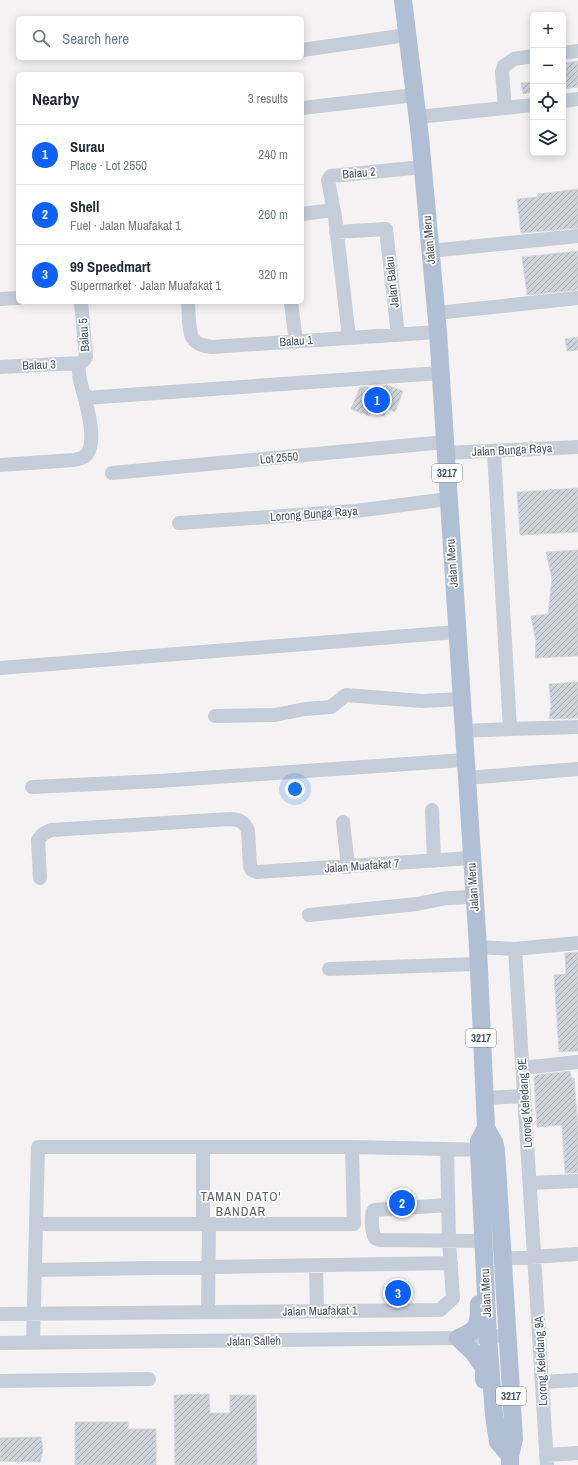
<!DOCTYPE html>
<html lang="en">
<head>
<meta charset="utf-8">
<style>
  :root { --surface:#fff; --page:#f2f2f3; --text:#1f2937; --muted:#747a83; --line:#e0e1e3; --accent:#0a60f7 }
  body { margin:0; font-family:"Archivo Narrow",sans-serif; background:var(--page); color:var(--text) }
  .controls { position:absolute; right:12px; top:12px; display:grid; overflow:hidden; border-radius:6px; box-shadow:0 2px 10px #0003 }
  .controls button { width:36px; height:36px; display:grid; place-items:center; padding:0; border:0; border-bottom:1px solid var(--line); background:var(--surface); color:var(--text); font:20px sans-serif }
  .you { position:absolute; left:295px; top:789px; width:14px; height:14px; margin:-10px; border:3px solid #fff; border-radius:50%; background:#1a73e8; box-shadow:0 0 0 6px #1a73e833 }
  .badge { display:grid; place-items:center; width:26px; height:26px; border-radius:50%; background:var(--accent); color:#fff; font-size:13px; font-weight:700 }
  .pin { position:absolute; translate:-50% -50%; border:2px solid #fff; box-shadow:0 1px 4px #0006 }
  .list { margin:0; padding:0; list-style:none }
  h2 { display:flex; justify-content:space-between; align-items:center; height:52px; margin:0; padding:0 16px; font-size:17px }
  h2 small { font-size:13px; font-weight:400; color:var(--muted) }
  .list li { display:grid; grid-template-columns:26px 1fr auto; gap:12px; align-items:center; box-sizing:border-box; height:60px; padding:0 16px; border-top:1px solid var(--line) }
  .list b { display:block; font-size:15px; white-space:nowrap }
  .list p { margin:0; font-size:13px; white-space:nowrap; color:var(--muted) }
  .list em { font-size:13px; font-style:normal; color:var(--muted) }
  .icon { flex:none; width:22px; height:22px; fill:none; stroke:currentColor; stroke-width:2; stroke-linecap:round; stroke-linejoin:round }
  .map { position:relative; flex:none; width:578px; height:1465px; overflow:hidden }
  .search { position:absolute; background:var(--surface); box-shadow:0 2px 10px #0003; left:16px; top:16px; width:288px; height:44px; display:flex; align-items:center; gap:10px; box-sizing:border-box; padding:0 14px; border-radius:6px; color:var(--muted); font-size:15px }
  .panel { position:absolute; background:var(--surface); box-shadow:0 2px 10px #0003; left:16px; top:72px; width:288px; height:232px; border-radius:6px }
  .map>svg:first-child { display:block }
  .building { fill:url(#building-hatch); stroke:#d6d7de }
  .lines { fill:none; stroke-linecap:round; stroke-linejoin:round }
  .minor { stroke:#c5cdd8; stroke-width:14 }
  .major { stroke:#b0bfd3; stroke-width:18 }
  .labels { text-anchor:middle; stroke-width:3.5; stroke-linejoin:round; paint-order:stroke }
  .shield { fill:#fff; stroke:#7f8791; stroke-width:1 }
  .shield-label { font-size:11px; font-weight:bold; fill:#485362 }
  .street-label { font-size:12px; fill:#485362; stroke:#fff }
  .neighbourhood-label { font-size:13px; letter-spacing:1px; fill:#5e6168; stroke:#fff }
</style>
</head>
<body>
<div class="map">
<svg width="578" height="1465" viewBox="0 0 578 1465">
  <defs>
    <pattern id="building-hatch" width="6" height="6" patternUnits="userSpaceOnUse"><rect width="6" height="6" fill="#ced1d8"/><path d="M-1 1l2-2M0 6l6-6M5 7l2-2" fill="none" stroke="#a9acb3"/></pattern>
  </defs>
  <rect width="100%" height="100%" fill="#f4f2f2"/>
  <!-- building -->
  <path class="building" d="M578,61V87L563,89V63Z
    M533,82V92L523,94L521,83Z
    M578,189V228L521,233L517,199L538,197V194Z
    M578,251V290L527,295L522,257Z
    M578,337V350L567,351L565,339Z
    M387,385L403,391L395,412L387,408L384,416L371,411L369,416L351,409L360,387H367L376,390L378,386Z
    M578,488V532L520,535L517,492Z
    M578,550V656L535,658L536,641L531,616L548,614L552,579L546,552Z
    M578,682V718L549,719L551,706L549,684Z
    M578,952V1051L559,1052L554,975L566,974L565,953Z
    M570,1071L571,1078H574L578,1128V1173H565L562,1125L537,1127L534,1078L537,1075Z
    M209,1394L210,1413H230V1395H256L257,1465H175L174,1395Z
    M75,1422H128V1429H156V1465H75Z
    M41,1437L43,1450L40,1462L0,1461V1438Z"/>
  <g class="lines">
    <!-- minor -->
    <path class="minor" d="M302,50L407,35
      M563,53L578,51
      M563,101L578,99
      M302,108L415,95
      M505,108L502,72L504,66L514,59L533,56
      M418,117L533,105
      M302,214L333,210
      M336,232L386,229L398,335
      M430,251L578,236
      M0,299L18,298
      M188,302C189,311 188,334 194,340C198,345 206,346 212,347L438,332
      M291,302L296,341
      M436,313L578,298
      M349,337L335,217L328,180L331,176L423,167
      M0,367L78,363L83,361L86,357L81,302
      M85,398L440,373
      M494,451L510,729L578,727
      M445,453L578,447
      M0,465L74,460C79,459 84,458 87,454C98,439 85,400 81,384C79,377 79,370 78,363
      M112,473L445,442
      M179,523L356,511L448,499
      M0,668L457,632
      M215,716L275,715L305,709L331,707L346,695L422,701L461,699
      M463,731L510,729
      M466,778L578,769
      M32,787L159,781L465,760
      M432,810L434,861
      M343,822L348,867
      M40,878L38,840L43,834L51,830L230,819C239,819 245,822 248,831L250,866L252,870L257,872L471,858
      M309,915L417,904L447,898L474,897
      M478,947L515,949L578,943
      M515,949L547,1465
      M329,969L478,964
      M522,1068L578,1062
      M484,1098L524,1096
      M203,1147V1224
      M530,1183L578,1181
      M448,1205L374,1210C370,1216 372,1232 375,1238L379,1240L483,1241
      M37,1224H354L352,1147
      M502,1259L578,1254
      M316,1266L317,1311
      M35,1270L451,1263
      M208,1312L209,1224
      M0,1314L440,1310L453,1298L449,1241L447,1150
      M0,1343L458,1338L507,1336
      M33,1343L38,1147H352L489,1150
      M0,1381L149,1379
      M542,1382L578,1380
      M546,1455L578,1453"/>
    <!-- major -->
    <path class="major" d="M403,0L420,137L438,332L478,947L486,1128L479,1141V1151L488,1337L494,1415L498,1442L510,1456
      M486,1128L494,1142L496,1150L514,1439L510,1456V1464
      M479,1304C479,1326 478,1330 458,1338L473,1352L484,1368V1380"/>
  </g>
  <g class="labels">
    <!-- shield labels -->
    <g class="shield">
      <rect x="432" y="464" width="30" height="18" rx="3"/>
      <rect x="466" y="1029" width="30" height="18" rx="3"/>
      <rect x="496" y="1387" width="30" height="18" rx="3"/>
    </g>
    <g class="shield-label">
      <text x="447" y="477">3217</text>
      <text x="481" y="1042">3217</text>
      <text x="511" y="1400">3217</text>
    </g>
    <!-- street labels -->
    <g class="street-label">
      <text transform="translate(359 173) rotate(-5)" y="4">Balau 2</text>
      <text transform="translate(429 240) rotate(-95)" y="4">Jalan Meru</text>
      <text transform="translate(392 282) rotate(-96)" y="4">Jalan Balau</text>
      <text transform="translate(84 335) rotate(-94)" y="4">Balau 5</text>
      <text transform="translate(296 341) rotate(-4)" y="4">Balau 1</text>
      <text transform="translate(39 365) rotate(-3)" y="4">Balau 3</text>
      <text transform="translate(512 450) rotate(-3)" y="4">Jalan Bunga Raya</text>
      <text transform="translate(279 458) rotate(-5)" y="4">Lot 2550</text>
      <text transform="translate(314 514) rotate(-4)" y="4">Lorong Bunga Raya</text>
      <text transform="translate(452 563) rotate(-94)" y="4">Jalan Meru</text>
      <text transform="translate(362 866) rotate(-4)" y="4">Jalan Muafakat 7</text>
      <text transform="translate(473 887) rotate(-94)" y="4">Jalan Meru</text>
      <text transform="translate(525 1103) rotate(-94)" y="4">Lorong Keledang 9E</text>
      <text transform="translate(486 1293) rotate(-93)" y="4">Jalan Meru</text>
      <text transform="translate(320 1311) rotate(-1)" y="4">Jalan Muafakat 1</text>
      <text transform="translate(254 1341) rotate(-1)" y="4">Jalan Salleh</text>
      <text transform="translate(541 1361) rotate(-93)" y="4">Lorong Keledang 9A</text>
    </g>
    <!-- neighbourhood labels -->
    <g class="neighbourhood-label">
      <text x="241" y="1201">TAMAN DATO'<tspan x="241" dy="15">BANDAR</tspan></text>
    </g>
  </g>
</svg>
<div class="controls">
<button>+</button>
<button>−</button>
<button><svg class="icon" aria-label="locate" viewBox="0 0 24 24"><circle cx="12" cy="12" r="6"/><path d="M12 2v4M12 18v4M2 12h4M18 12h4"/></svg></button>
<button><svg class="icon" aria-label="layers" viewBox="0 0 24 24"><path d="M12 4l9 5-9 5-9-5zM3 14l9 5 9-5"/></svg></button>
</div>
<div class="you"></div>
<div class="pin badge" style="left:377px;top:400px">1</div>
<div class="pin badge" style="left:402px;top:1203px">2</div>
<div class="pin badge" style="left:398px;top:1293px">3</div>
<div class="search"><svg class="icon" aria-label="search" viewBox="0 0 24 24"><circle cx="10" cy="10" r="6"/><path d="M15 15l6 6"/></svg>Search here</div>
<section class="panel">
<h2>Nearby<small>3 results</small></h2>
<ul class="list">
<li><span class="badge">1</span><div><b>Surau</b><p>Place · Lot 2550</p></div><em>240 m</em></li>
<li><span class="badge">2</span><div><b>Shell</b><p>Fuel · Jalan Muafakat 1</p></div><em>260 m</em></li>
<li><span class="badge">3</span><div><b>99 Speedmart</b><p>Supermarket · Jalan Muafakat 1</p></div><em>320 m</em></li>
</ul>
</section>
</div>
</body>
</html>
